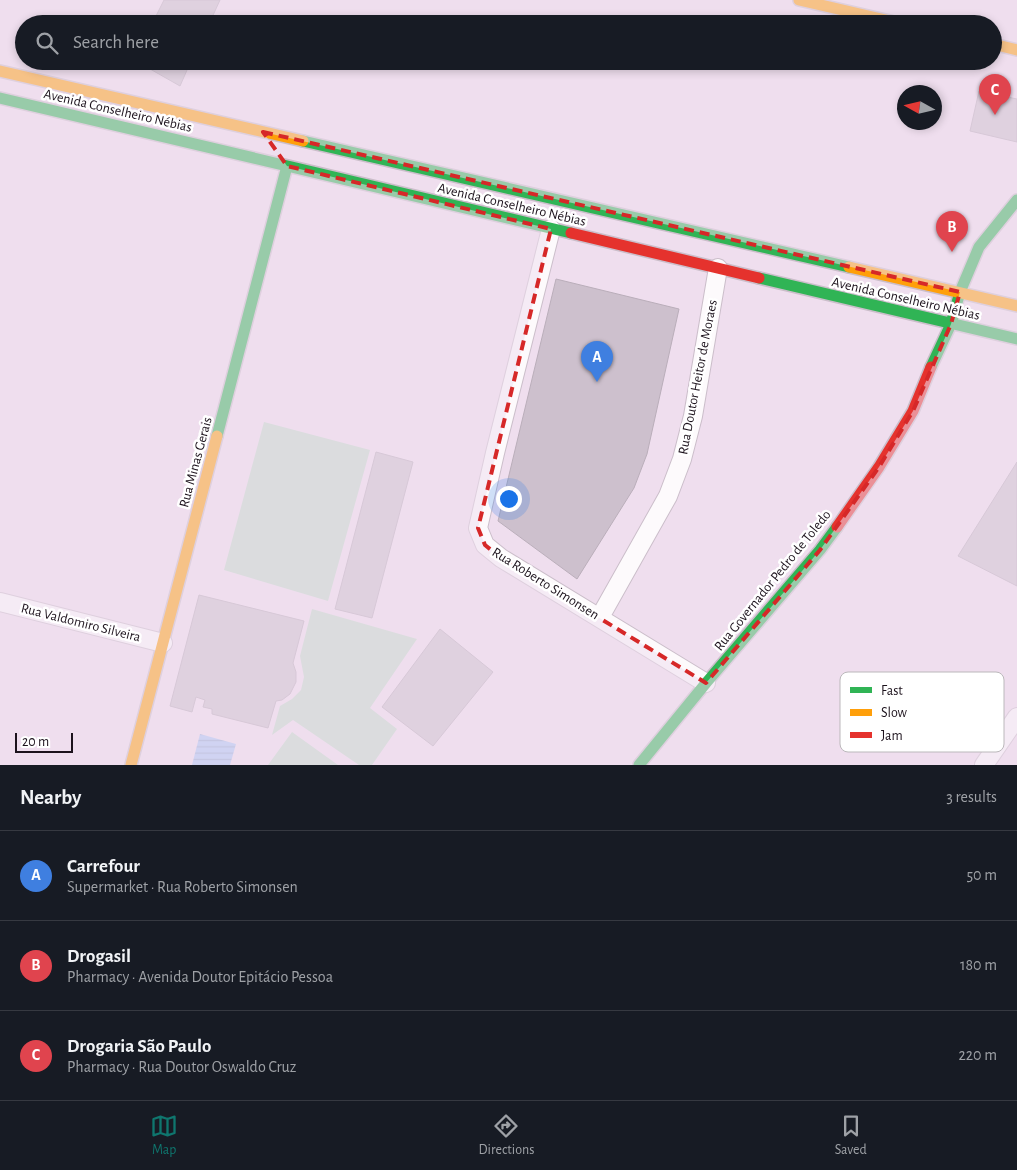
<!DOCTYPE html>
<html lang="en">
<head>
<meta charset="utf-8">
<style>
  :root { --surface:#171b24; --page:#20242c; --text:#f1f3f6; --muted:#9ea1a6; --line:#363941; --accent:#0f766e }
  body { margin:0; font-family:"Alegreya Sans",sans-serif; background:var(--page); color:var(--text) }
  .compass { position:absolute; left:897px; top:85px; width:45px; height:45px; border-radius:50%; background:var(--surface); box-shadow:0 2px 8px #0003; rotate:278deg }
  .scale { position:absolute; left:15px; bottom:12px; width:58px; box-sizing:border-box; padding-left:5px; border:2px solid #1c121c; border-top:0; font-size:14px; line-height:18px; white-space:nowrap; color:#1c121c; -webkit-text-stroke:4px #fff; paint-order:stroke }
  .you { position:absolute; left:508px; top:498px; width:18px; height:18px; margin:-12px; border:4px solid #fff; border-radius:50%; background:#1a73e8; box-shadow:0 0 0 8px #1a73e833 }
  .badge { display:grid; place-items:center; width:32px; height:32px; border-radius:50%; background:var(--accent); color:#fff; font-size:16px; font-weight:700 }
  .pin { position:absolute; translate:-50% -41px; filter:drop-shadow(0 1px 2px #0008) }
  .pin::after { content:''; position:absolute; top:26px; width:18px; height:15px; background:inherit; clip-path:polygon(0 0,100% 0,50% 100%) }
  .list { margin:0; padding:0; list-style:none }
  h2 { display:flex; justify-content:space-between; align-items:center; height:65px; margin:0; padding:0 20px; font-size:21px }
  h2 small { font-size:16px; font-weight:400; color:var(--muted) }
  .list li { display:grid; grid-template-columns:32px 1fr auto; gap:15px; align-items:center; box-sizing:border-box; height:90px; padding:0 20px; border-top:1px solid var(--line) }
  .list b { display:block; font-size:19px; white-space:nowrap }
  .list p { margin:0; font-size:16px; white-space:nowrap; color:var(--muted) }
  .list em { font-size:16px; font-style:normal; color:var(--muted) }
  .icon { flex:none; width:28px; height:28px; fill:none; stroke:currentColor; stroke-width:2; stroke-linecap:round; stroke-linejoin:round }
  .map { position:relative; flex:none; width:1017px; height:765px; overflow:hidden }
  .search { position:absolute; background:var(--surface); box-shadow:0 2px 8px #0003; left:15px; right:15px; top:15px; height:55px; display:flex; align-items:center; gap:12px; box-sizing:border-box; padding:0 18px; border-radius:28px; color:var(--muted); font-size:19px }
  .sheet { height:335px; background:var(--surface) }
  nav { display:flex; justify-content:space-around; align-items:center; box-sizing:border-box; height:70px; border-top:1px solid var(--line); background:var(--surface); font-size:14px; color:var(--muted) }
  nav a { display:grid; justify-items:center; gap:2px }
  nav .on { color:var(--accent) }
  .map>svg:first-child { display:block }
  .green { fill:#c3daca }
  .water { fill:url(#water-rules) }
  .building { fill:#cdc0cd; stroke:#baaeba }
  .lines { fill:none; stroke-linecap:round; stroke-linejoin:round }
  .street-casing { stroke:#cbbeca; stroke-width:20 }
  .fast-casing { stroke:#cbbeca; stroke-width:14 }
  .slow-casing { stroke:#cbbeca; stroke-width:14 }
  .jam-casing { stroke:#cbbeca; stroke-width:14 }
  .street { stroke:#fdfafc; stroke-width:18 }
  .fast { stroke:#30b455; stroke-width:11 }
  .slow { stroke:#ff9f0a; stroke-width:11 }
  .jam { stroke:#e5322d; stroke-width:11 }
  .marked { fill:none; stroke:#d62828; stroke-width:4; stroke-dasharray:10 6; stroke-linejoin:round }
  .labels { text-anchor:middle; stroke-width:5; stroke-linejoin:round; paint-order:stroke }
  .street-label { font-size:14px; fill:#1c121c; stroke:#fff }
  .key { fill:#fff; stroke:#bbb8bb; stroke-width:1 }
  .key-label { font-size:14px; fill:#1c121c }
</style>
</head>
<body>
<div class="map">
<svg width="1017" height="765" viewBox="0 0 1017 765">
  <defs>
    <pattern id="water-rules" width="6" height="5" patternUnits="userSpaceOnUse" patternTransform="scale(1.25)"><rect width="6" height="5" fill="#abc6f6"/><path d="M0 2.5h6" fill="none" stroke="#93a9d2"/></pattern>
  </defs>
  <rect width="100%" height="100%" fill="#efdeee"/>
  <!-- green -->
  <path class="green" d="M264,422L370,450L328,601L224,570Z
    M312,609L417,639L370,708L397,729L372,765H359L293,720L272,735L280,706L292,699L301,690L304,677L300,656Z
    M292,732L338,765H268Z"/>
  <!-- water -->
  <path class="water" d="M200,734L236,744L230,765H192Z"/>
  <!-- building -->
  <path class="building" d="M164,0H220L209,24H152Z
    M136,61H191L180,86Z
    M979,91L1017,99V142L970,131Z
    M556,279L679,309L647,454L634,488L577,579L498,521Z
    M376,452L413,462L372,618L335,609Z
    M1017,462V586L958,556Z
    M199,595L304,621L293,663L296,672V682L290,694L282,700L276,701L268,728L212,714V709L203,707L205,700L196,697L192,712L170,706Z
    M440,629L493,672L433,746L382,707Z"/>
  <g class="lines">
    <defs>
      <path id="street" d="M551,229L495,453L478,528L485,545L501,558L706,683
        M0,602L163,643
        M600,617L668,496L682,459L693,416L718,268
        M984,765L1017,717"/>
      <path id="fast" d="M0,98L571,233
        M303,141L849,267
        M759,278L1017,339
        M931,367L951,324L960,292L979,247L1017,200
        M217,436L287,166
        M639,765L706,683L820,550L837,527"/>
      <path id="slow" d="M799,0L903,24
        M993,44L1017,50
        M0,71L303,141
        M849,267L1017,306
        M131,765L217,436"/>
      <path id="jam" d="M571,233L759,278
        M837,527L879,467L913,411L931,367"/>
    </defs>
    <!-- street casing -->
    <use href="#street" class="street-casing"/>
    <!-- fast casing -->
    <use href="#fast" class="fast-casing"/>
    <!-- slow casing -->
    <use href="#slow" class="slow-casing"/>
    <!-- jam casing -->
    <use href="#jam" class="jam-casing"/>
    <!-- street -->
    <use href="#street" class="street"/>
    <!-- fast -->
    <use href="#fast" class="fast"/>
    <!-- slow -->
    <use href="#slow" class="slow"/>
    <!-- jam -->
    <use href="#jam" class="jam"/>
  </g>
  <!-- marked area -->
  <path d="M0 0H1017V765H0ZM263,132L960,292L951,324L913,411L879,467L820,550L706,683L501,558L485,545L478,528L551,229L287,166Z" fill="#efdeee" fill-opacity=".55" fill-rule="evenodd"/>
  <path class="marked" d="M263,132L960,292L951,324L913,411L879,467L820,550L706,683L501,558L485,545L478,528L551,229L287,166Z"/>
  <g class="labels">
    <!-- street labels -->
    <g class="street-label">
      <text transform="translate(118 110) rotate(13)" y="5">Avenida Conselheiro Nébias</text>
      <text transform="translate(512 204) rotate(13)" y="5">Avenida Conselheiro Nébias</text>
      <text transform="translate(906 298) rotate(13)" y="5">Avenida Conselheiro Nébias</text>
      <text transform="translate(697 377) rotate(-79)" y="5">Rua Doutor Heitor de Moraes</text>
      <text transform="translate(195 462) rotate(-75)" y="5">Rua Minas Gerais</text>
      <text transform="translate(772 580) rotate(-51)" y="5">Rua Governador Pedro de Toledo</text>
      <text transform="translate(546 583) rotate(32)" y="5">Rua Roberto Simonsen</text>
      <text transform="translate(81 622) rotate(14)" y="5">Rua Valdomiro Silveira</text>
    </g>
  </g>
  <!-- legend -->
  <rect x="840" y="672" width="164" height="80" rx="8" class="key"/>
  <rect x="850" y="687" width="22" height="6" fill="#30b455"/>
  <rect x="850" y="709" width="22" height="7" fill="#ff9f0a"/>
  <rect x="850" y="732" width="22" height="6" fill="#e5322d"/>
  <g class="key-label">
    <text x="881" y="695">Fast</text>
    <text x="881" y="717">Slow</text>
    <text x="881" y="740">Jam</text>
  </g>
</svg>
<svg class="compass" viewBox="-18 -18 36 36"><path d="M0-13l5 13h-10z" fill="#e53935"/><path d="M0 13l5-13h-10z" fill="#9ea1a6"/></svg>
<div class="scale">20 m</div>
<div class="you"></div>
<div class="pin badge" style="left:597px;top:382px;background:#3f7fe0">A</div>
<div class="pin badge" style="left:952px;top:252px;background:#e0444e">B</div>
<div class="pin badge" style="left:995px;top:115px;background:#e0444e">C</div>
<div class="search"><svg class="icon" aria-label="search" viewBox="0 0 24 24"><circle cx="10" cy="10" r="6"/><path d="M15 15l6 6"/></svg>Search here</div>
</div>
<section class="sheet">
<h2>Nearby<small>3 results</small></h2>
<ul class="list">
<li><span class="badge" style="background:#3f7fe0">A</span><div><b>Carrefour</b><p>Supermarket · Rua Roberto Simonsen</p></div><em>50 m</em></li>
<li><span class="badge" style="background:#e0444e">B</span><div><b>Drogasil</b><p>Pharmacy · Avenida Doutor Epitácio Pessoa</p></div><em>180 m</em></li>
<li><span class="badge" style="background:#e0444e">C</span><div><b>Drogaria São Paulo</b><p>Pharmacy · Rua Doutor Oswaldo Cruz</p></div><em>220 m</em></li>
</ul>
</section>
<nav>
<a class="on"><svg class="icon" aria-label="map" viewBox="0 0 24 24"><path d="M3 6l6-2 6 2 6-2v14l-6 2-6-2-6 2zM9 4v14M15 6v14"/></svg>Map</a>
<a><svg class="icon" aria-label="directions" viewBox="0 0 24 24"><path d="M12 3l9 9-9 9-9-9zM9 14v-3h6M13 9l2 2-2 2"/></svg>Directions</a>
<a><svg class="icon" aria-label="saved" viewBox="0 0 24 24"><path d="M7 4h10v16l-5-4-5 4z"/></svg>Saved</a>
</nav>
</body>
</html>
